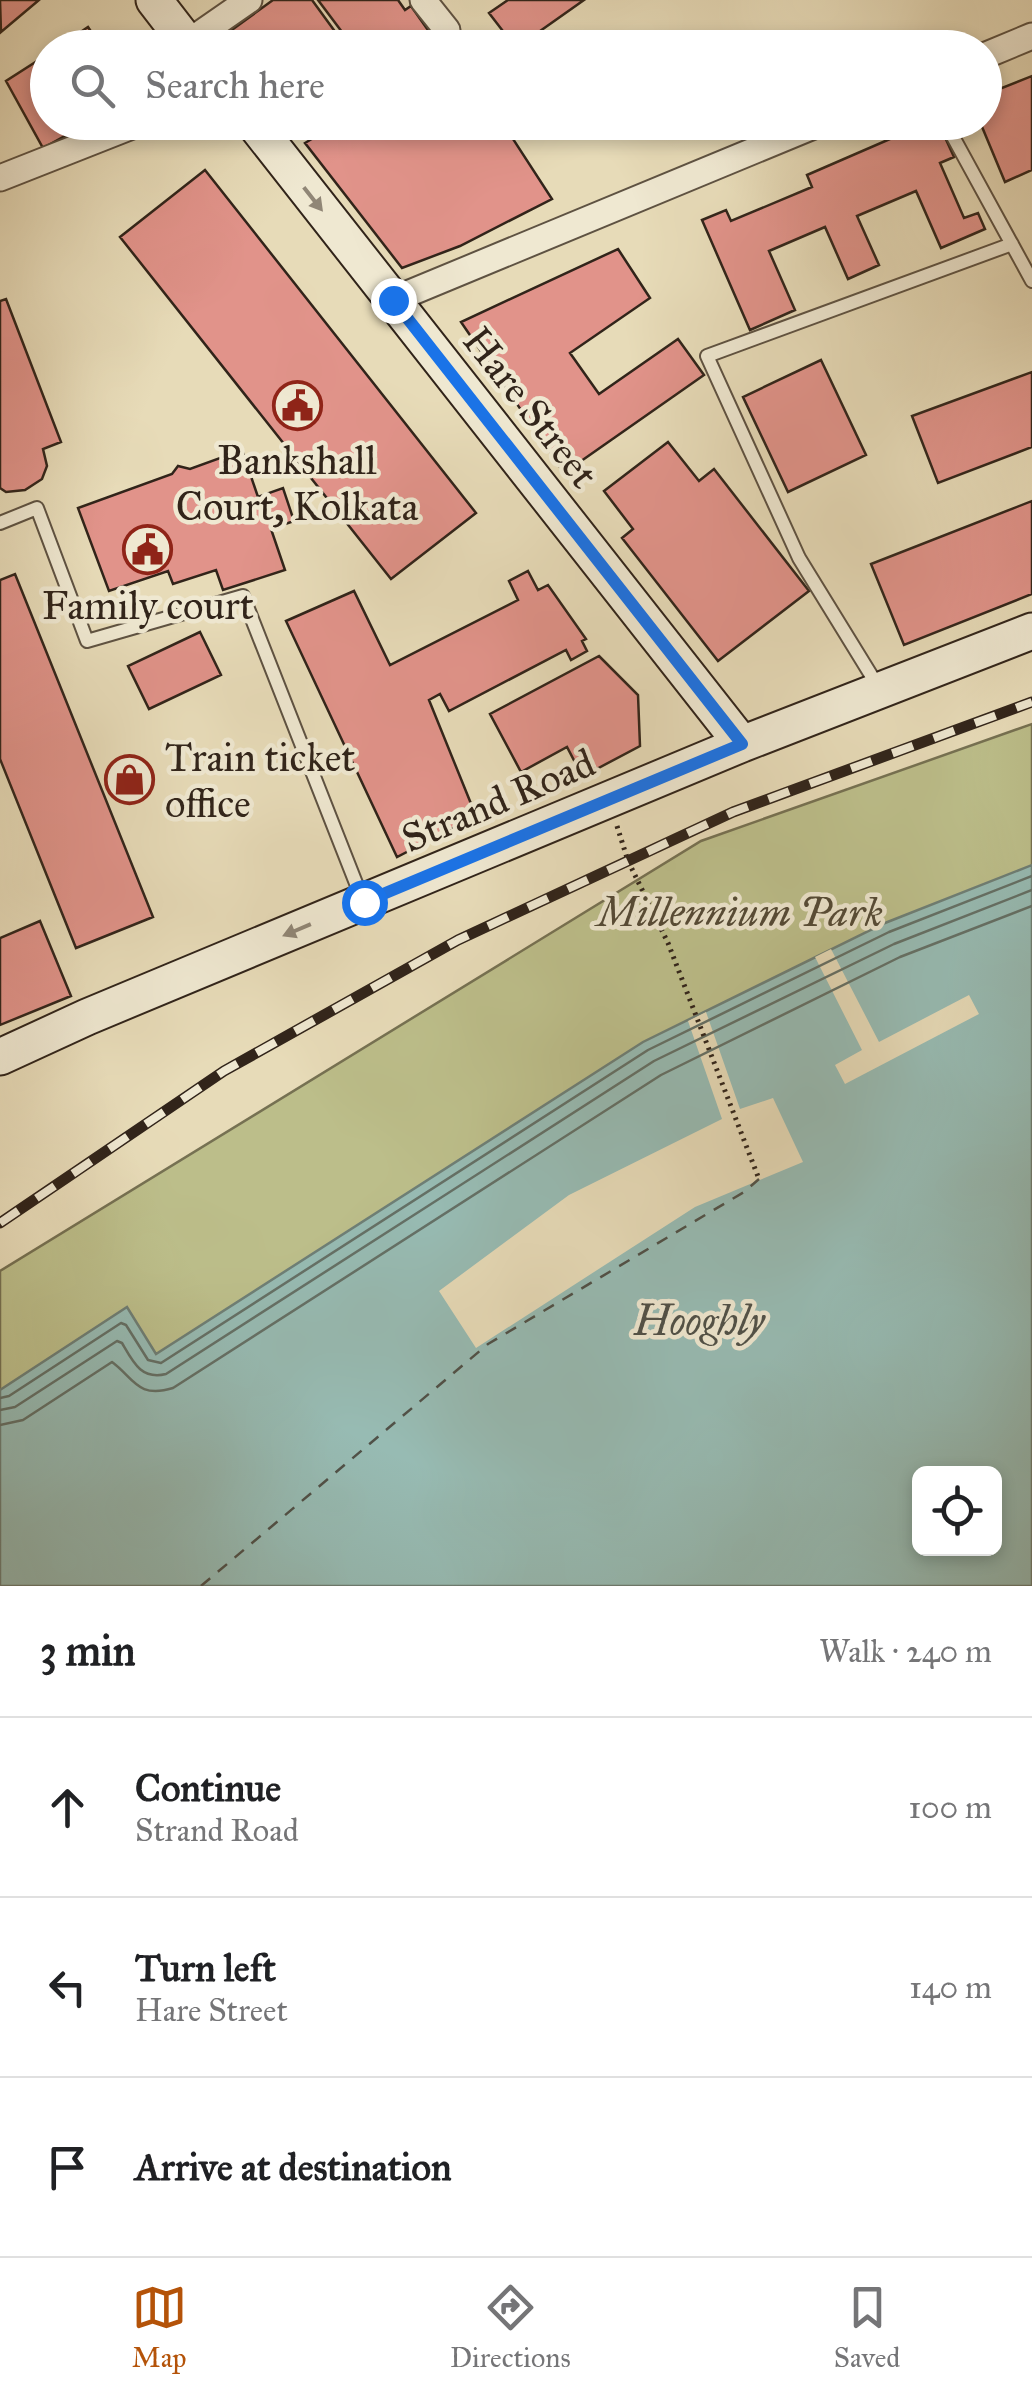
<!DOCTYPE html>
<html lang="en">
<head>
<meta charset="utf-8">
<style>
  :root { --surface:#fff; --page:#f6f6f6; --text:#202124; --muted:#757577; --line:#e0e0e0; --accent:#b45309 }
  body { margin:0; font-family:"IM FELL Great Primer",serif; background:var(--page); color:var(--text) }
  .controls { position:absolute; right:30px; bottom:30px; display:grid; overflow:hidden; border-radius:15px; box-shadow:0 5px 15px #0003 }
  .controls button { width:90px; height:90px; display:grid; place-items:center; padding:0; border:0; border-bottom:2px solid var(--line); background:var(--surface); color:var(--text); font:50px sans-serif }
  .stop { position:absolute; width:30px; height:30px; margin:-22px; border:8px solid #1a73e8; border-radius:50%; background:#fff }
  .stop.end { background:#1a73e8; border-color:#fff; box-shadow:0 2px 10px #0008 }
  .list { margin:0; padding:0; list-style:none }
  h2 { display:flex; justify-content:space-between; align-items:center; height:130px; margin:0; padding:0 40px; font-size:42px }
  h2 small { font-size:32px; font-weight:400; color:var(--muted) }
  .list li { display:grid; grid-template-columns:65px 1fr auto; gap:30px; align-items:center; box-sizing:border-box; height:180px; padding:0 40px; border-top:2px solid var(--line) }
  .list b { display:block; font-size:38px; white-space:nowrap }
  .list p { margin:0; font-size:32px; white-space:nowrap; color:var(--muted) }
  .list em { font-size:32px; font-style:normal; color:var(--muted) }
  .icon { flex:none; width:55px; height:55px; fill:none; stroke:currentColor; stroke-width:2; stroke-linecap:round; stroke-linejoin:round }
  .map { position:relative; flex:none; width:1032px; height:1586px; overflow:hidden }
  .search { position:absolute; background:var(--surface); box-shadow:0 5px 15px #0003; left:30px; right:30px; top:30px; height:110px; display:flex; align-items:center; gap:25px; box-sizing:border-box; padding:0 35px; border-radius:55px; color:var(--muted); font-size:38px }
  .sheet { height:670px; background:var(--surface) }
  nav { display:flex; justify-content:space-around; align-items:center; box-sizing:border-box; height:140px; border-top:2px solid var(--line); background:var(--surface); font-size:28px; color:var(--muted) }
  nav a { display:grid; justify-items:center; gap:5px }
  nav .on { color:var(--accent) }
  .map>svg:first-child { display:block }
  .green { fill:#bcbe8a; stroke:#767152; stroke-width:2.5 }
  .water { fill:#97bbb3; stroke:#6e7f76; stroke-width:2.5; fill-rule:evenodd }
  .pier { fill:#e7dbb8 }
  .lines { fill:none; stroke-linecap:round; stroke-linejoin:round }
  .shore { stroke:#647066; stroke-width:2.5 }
  .ferry { stroke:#505148; stroke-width:2.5; stroke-dasharray:12 10; stroke-linecap:butt }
  .building { fill:#e1938a; stroke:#31241a; stroke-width:2.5 }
  .lane-casing { stroke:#5e5242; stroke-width:16 }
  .street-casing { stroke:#5e5242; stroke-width:29 }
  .secondary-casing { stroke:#31241a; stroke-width:39 }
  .path { stroke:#31241a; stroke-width:5; stroke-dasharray:2.5 5; stroke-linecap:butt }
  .lane { stroke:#efe8d1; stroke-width:12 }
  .street { stroke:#efe8d1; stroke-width:25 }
  .secondary { stroke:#efe8d1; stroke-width:35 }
  .rail-casing { stroke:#31241a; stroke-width:11 }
  .rail { stroke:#efe8d1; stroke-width:8; stroke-dasharray:22; stroke-linecap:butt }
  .oneway { fill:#908676 }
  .route { stroke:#1a73e8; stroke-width:12 }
  .labels { text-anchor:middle; stroke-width:9; stroke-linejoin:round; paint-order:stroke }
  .street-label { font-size:40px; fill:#31241a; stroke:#efe8d1 }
  .poi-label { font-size:40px; fill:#31241a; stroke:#efe8d1 }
  .park-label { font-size:40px; font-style:italic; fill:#544a36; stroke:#efe8d1 }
  .water-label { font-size:42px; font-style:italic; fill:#505148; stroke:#efe8d1 }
</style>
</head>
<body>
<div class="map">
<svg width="1032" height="1586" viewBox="0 0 1032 1586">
  <rect width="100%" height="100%" fill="#e7dbb8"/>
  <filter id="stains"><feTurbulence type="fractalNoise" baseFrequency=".002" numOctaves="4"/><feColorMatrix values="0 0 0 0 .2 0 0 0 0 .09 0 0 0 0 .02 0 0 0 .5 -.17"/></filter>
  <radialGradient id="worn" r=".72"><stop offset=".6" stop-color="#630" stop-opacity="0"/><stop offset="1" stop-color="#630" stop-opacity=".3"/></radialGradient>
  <!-- green -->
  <path class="green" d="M1032,724V873L0,1458V1271L701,841Z"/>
  <!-- water -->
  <path class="water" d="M1032,865V1586H0V1390L127,1307L156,1354L643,1042L885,923ZM920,1474H994V1548H920Z"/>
  <!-- pier -->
  <path class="pier" d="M831,949L879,1042L969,995L979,1014L845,1084L835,1065L862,1050L815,957Z
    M706,1012L740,1109L773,1098L803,1162L695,1207L476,1348L439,1291L569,1195L722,1119L688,1021Z"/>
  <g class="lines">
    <!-- shore -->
    <path class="shore" d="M0,1398L9,1396L121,1323L126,1325L148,1360L161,1363L648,1050L889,932L1032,876
      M0,1410L15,1407L117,1341L122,1343C133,1362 141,1380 166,1374L654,1061L894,944L1032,890
      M0,1425L23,1420L112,1362C134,1378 137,1399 173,1388L661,1075L900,957L1032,906"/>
    <!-- ferry -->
    <path class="ferry" d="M201,1586L488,1344L744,1192L759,1179"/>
  </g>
  <!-- building -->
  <path class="building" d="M0,0H39L1,32Z
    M273,0H312L347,48H241L229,32Z
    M318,0H398L405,10L411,6L435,40L425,48H354Z
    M508,0H584L516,48L489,13Z
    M88,27L102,48H57Z
    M48,54V122H90L43,148L6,81Z
    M1032,76V170L1005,182L980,122H984V95Z
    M340,122H502L552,199L460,246L402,268L305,143Z
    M929,122H938L954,157L940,163L964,218L978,213L985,229L941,248L916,191L857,216L879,265L848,279L825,227L769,251L795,310L750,330L702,220L726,210L731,221L812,187L807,175Z
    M205,170L476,513L391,579L120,237Z
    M618,249L650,298L570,353L599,394L678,339L704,375L564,473L461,322Z
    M6,299L61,442L43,449L47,466L42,479L25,490L6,492L0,488V301Z
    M821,360L866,455L788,492L743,397Z
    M1032,372V447L938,483L912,416Z
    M668,442L699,481L714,469L809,591L718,661L622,538L633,529L604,491Z
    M242,450L258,497L283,488L294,521L271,529L285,570L223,590L216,570L173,584L168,571L109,591L78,508L172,474L178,466L190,469Z
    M1032,501V594L904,645L871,564Z
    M528,571L538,590L548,585L586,639L582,641L587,651L571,660L566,650L449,711L440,694L429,700L476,816L397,857L286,621L354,591L390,665L518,600L509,581Z
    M15,574L153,917L76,948L0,759V580Z
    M200,632L221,675L149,709L128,666Z
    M599,656L638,695L640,746L591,772L578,768L567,747L521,772L490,714Z
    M40,921L71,996L0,1025V938Z"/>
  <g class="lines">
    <defs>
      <path id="lane" d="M945,122L1032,281
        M0,523L37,508L87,641L243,596L363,901
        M879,688L799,558L707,356L1012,244"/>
      <path id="street" d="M423,0L447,30
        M187,43L249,0
        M984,56L1032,36
        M0,178L142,122
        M393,300L823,122"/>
      <path id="secondary" d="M154,0L191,48
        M253,122L742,744
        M0,1057L87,1017L742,744L1032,631"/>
    </defs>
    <!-- lane casing -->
    <use href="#lane" class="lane-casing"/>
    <!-- street casing -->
    <use href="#street" class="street-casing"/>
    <!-- secondary casing -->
    <use href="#secondary" class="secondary-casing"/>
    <!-- path -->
    <path class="path" d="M617,826L628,861L668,943L759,1179"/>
    <!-- lane -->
    <use href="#lane" class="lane"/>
    <!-- street -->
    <use href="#street" class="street"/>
    <!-- secondary -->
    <use href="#secondary" class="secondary"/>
    <defs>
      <path id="rail" d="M0,1223L224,1071L458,940L733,812L1032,702"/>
    </defs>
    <!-- rail casing -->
    <use href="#rail" class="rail-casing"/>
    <!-- rail -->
    <use href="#rail" class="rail"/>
  </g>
  <!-- one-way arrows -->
  <defs><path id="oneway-solid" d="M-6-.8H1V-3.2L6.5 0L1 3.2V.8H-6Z" transform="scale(2.5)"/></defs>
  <g class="oneway">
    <use href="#oneway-solid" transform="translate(313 199) rotate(52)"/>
    <use href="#oneway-solid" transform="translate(297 930) rotate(157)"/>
  </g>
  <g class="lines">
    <!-- route -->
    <path class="route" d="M364,902L742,744L393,300"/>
  </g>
  <!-- icons -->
  <defs>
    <symbol id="civic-ring" viewBox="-11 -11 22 22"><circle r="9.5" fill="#efe8d1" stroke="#8f2418" stroke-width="1.5"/><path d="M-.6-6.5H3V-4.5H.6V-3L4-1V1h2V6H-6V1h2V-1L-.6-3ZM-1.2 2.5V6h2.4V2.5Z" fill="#8f2418"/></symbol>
    <symbol id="shop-ring" viewBox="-11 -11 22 22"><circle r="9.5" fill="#efe8d1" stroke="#8f2418" stroke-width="1.5"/><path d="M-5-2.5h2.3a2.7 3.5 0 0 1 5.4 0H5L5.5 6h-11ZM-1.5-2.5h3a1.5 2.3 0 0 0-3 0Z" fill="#8f2418"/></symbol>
  </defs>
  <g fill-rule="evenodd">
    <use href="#civic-ring" x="270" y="378" width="55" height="55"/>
    <use href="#civic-ring" x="120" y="522" width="55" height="55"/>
    <use href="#shop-ring" x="102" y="752" width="55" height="55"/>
  </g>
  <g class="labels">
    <!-- street labels -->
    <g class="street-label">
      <text transform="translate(531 407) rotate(52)" y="14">Hare Street</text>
      <text transform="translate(498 800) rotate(-23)" y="14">Strand Road</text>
    </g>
    <!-- poi labels -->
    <g class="poi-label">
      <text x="297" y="474">Bankshall<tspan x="297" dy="46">Court, Kolkata</tspan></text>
      <text x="148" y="619">Family court</text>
      <text x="165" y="771" text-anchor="start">Train ticket<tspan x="165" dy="46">office</tspan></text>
    </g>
    <!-- park labels -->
    <g class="park-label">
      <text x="740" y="926">Millennium Park</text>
    </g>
    <!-- water labels -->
    <g class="water-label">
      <text x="699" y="1335">Hooghly</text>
    </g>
  </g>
  <rect width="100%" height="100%" filter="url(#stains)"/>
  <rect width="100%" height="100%" fill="url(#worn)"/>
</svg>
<div class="controls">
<button><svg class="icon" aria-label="locate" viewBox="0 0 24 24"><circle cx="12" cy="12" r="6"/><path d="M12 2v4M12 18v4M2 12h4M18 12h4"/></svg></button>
</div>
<div class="stop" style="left:364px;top:902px"></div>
<div class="stop end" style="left:393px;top:300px"></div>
<div class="search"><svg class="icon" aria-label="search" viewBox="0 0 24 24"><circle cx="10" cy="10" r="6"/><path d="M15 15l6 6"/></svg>Search here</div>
</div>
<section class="sheet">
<h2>3 min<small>Walk · 240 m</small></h2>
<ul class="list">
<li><svg class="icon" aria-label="ahead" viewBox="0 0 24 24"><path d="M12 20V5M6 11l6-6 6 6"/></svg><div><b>Continue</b><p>Strand Road</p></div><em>100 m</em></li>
<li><svg class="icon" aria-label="left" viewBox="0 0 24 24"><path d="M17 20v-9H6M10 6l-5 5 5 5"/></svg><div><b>Turn left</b><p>Hare Street</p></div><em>140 m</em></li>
<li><svg class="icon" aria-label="arrive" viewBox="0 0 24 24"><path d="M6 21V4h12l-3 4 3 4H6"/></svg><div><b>Arrive at destination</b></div></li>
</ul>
</section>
<nav>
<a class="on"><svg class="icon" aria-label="map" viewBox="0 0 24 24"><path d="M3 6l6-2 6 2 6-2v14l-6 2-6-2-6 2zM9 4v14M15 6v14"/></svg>Map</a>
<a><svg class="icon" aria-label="directions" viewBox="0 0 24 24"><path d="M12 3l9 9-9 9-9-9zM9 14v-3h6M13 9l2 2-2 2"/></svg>Directions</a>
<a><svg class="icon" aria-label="saved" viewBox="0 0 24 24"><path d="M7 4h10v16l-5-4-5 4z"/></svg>Saved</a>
</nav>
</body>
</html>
